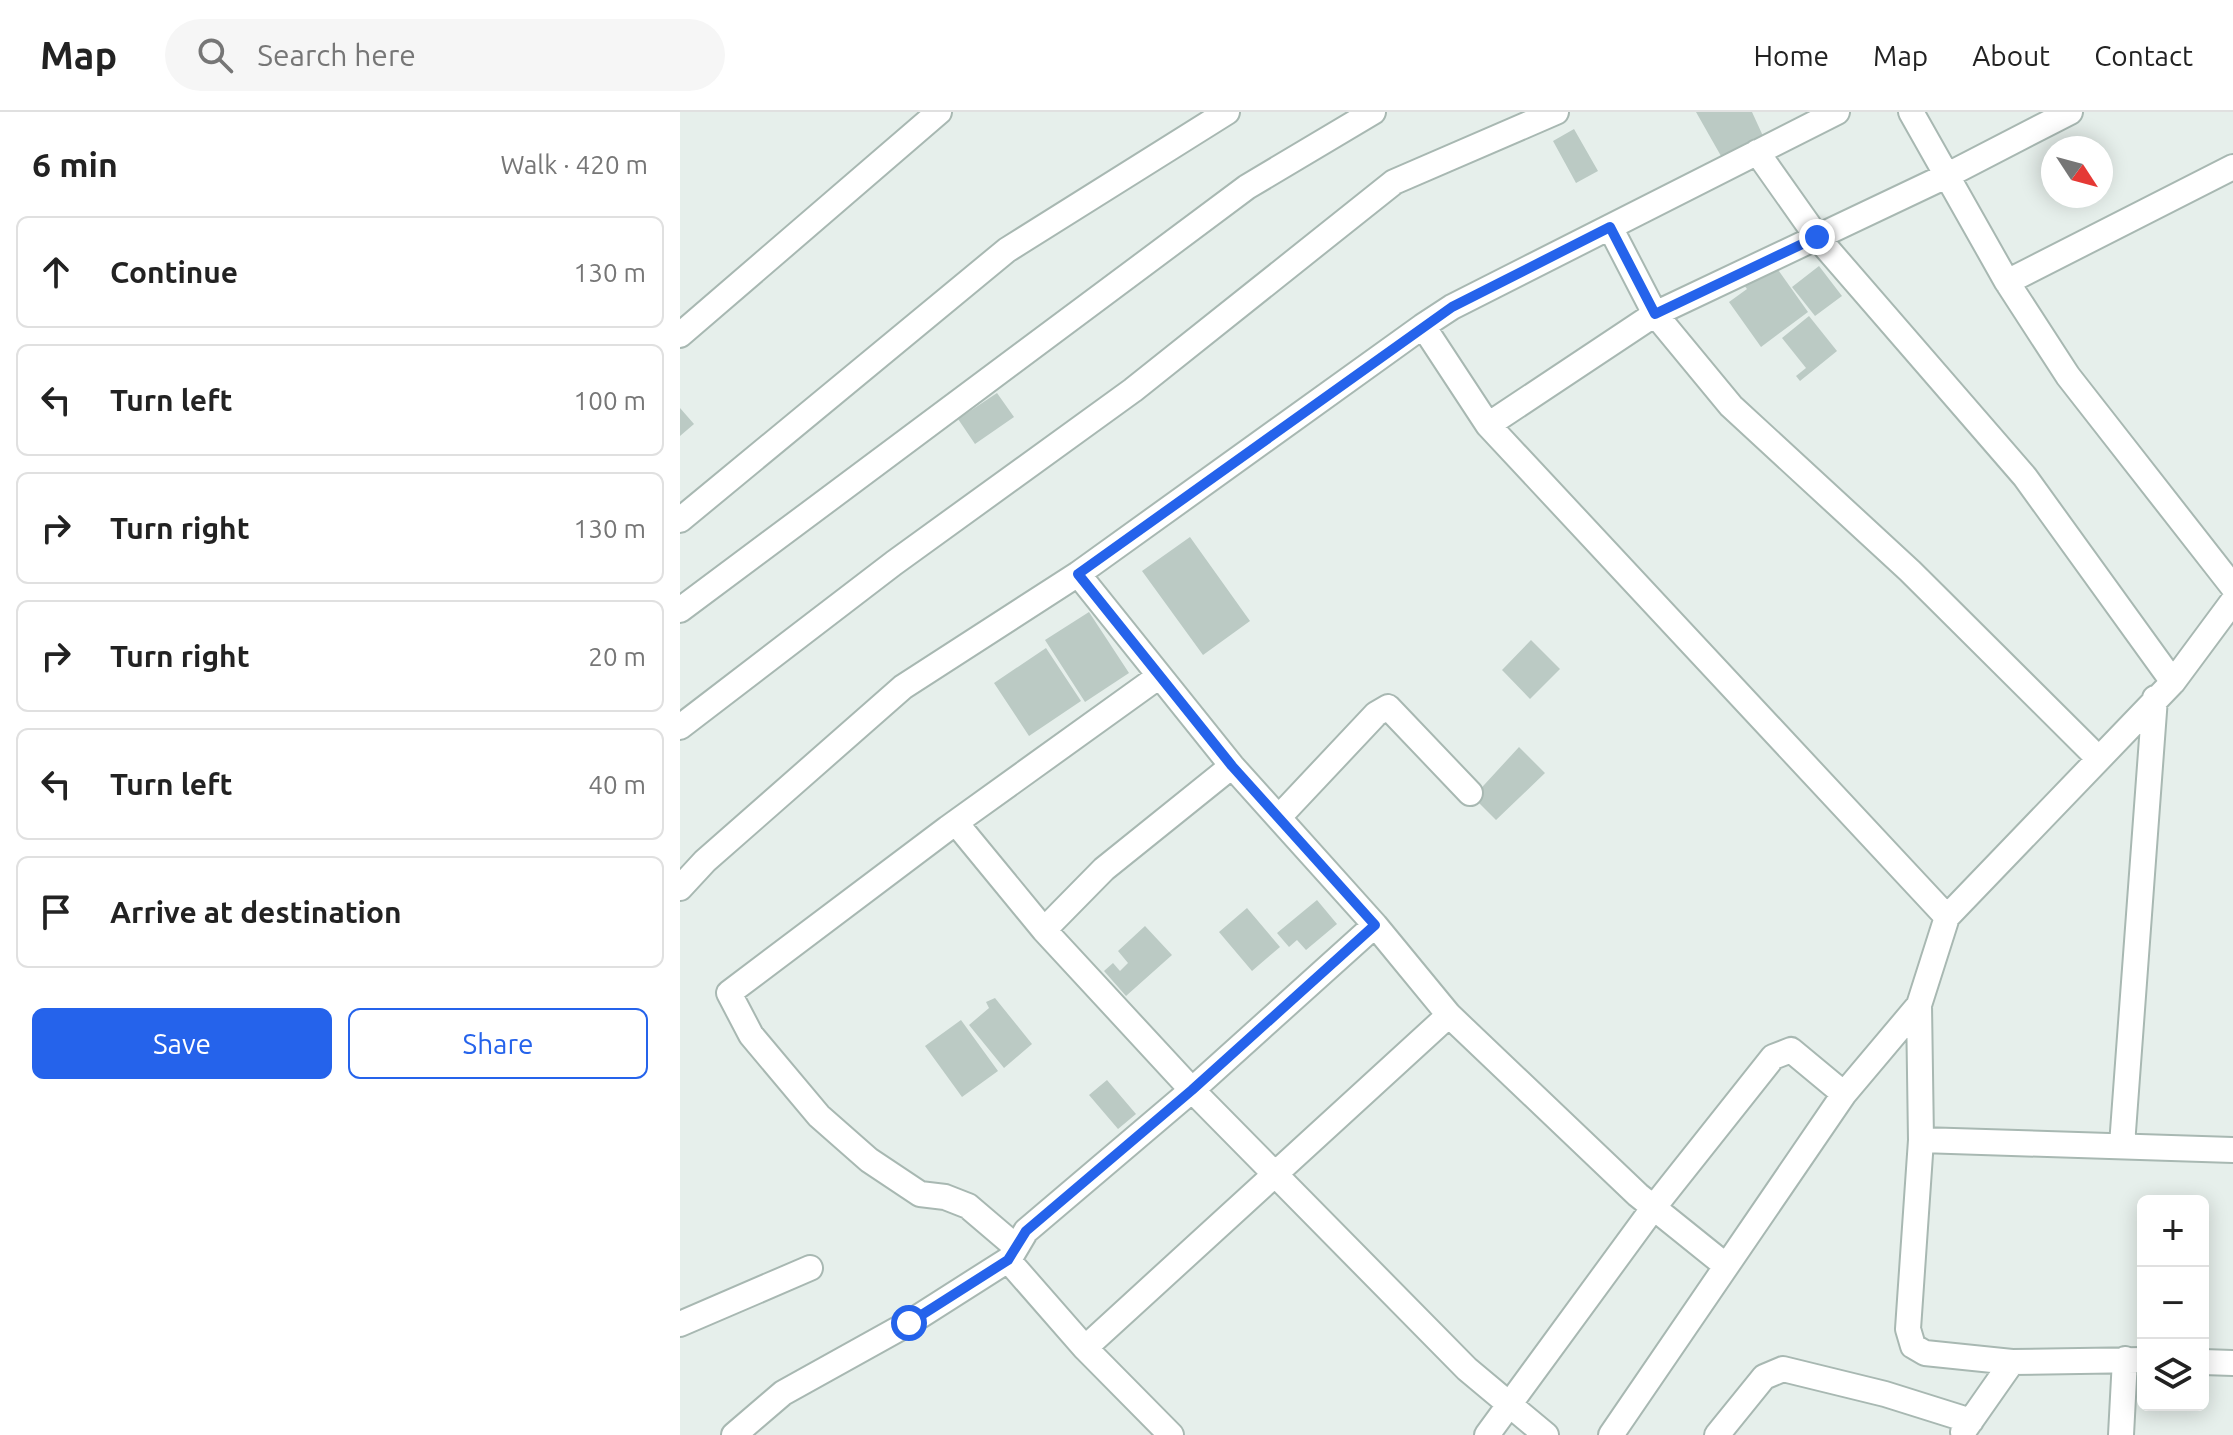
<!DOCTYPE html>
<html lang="en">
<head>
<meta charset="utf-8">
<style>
  :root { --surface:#fff; --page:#f6f6f6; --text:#222; --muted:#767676; --line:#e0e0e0; --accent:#2563eb }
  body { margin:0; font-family:Ubuntu,sans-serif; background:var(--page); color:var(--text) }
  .controls { position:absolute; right:24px; bottom:24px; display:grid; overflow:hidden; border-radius:12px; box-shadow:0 4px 20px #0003 }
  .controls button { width:72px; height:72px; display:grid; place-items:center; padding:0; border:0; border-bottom:2px solid var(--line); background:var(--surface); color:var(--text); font:40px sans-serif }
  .compass { position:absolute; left:1361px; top:24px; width:72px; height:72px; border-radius:50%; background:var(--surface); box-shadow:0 4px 20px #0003; rotate:126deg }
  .stop { position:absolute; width:24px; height:24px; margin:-18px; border:6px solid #2563eb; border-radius:50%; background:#fff }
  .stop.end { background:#2563eb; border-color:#fff; box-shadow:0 2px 8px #0008 }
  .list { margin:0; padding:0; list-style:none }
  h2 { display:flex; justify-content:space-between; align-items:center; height:104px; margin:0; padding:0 32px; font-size:34px }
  h2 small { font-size:26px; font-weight:400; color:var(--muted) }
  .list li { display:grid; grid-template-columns:52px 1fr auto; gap:24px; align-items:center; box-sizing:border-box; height:112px; margin:0 16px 16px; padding:0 16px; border:2px solid var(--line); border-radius:12px }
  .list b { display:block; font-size:30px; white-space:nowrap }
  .list em { font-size:26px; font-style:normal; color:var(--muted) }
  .actions { display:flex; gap:16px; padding:24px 32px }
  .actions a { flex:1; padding:18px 0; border:2px solid var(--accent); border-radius:12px; text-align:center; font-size:28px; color:var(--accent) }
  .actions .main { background:var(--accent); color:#fff }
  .icon { flex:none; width:44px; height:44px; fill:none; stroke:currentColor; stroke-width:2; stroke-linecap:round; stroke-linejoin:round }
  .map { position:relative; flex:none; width:1553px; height:1323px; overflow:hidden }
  header { display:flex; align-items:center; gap:48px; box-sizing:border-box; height:112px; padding:0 40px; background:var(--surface); border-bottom:2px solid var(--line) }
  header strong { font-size:38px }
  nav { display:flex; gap:44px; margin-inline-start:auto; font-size:28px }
  .search { width:560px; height:72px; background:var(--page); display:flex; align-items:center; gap:20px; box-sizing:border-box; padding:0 28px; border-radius:44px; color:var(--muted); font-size:30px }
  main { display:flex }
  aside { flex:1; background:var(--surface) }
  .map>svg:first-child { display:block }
  .building { fill:#bbcac4 }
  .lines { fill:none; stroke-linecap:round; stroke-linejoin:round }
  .street-casing { stroke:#a8b8b2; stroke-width:28 }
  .street { stroke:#fff; stroke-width:24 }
  .route { stroke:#2563eb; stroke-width:10 }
</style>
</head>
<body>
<header>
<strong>Map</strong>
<div class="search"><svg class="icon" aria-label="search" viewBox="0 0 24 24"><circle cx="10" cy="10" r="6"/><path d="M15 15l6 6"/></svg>Search here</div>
<nav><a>Home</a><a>Map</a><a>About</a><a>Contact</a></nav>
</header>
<main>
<aside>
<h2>6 min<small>Walk · 420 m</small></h2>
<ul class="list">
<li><svg class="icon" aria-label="ahead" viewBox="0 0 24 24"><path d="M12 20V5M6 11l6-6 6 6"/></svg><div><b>Continue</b></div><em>130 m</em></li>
<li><svg class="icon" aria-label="left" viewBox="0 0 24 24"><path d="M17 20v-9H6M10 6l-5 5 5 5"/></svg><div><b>Turn left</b></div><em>100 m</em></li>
<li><svg class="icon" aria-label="right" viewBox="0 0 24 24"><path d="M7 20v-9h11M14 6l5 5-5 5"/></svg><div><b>Turn right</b></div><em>130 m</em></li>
<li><svg class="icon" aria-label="right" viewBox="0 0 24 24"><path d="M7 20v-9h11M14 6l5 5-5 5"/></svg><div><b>Turn right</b></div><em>20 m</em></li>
<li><svg class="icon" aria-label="left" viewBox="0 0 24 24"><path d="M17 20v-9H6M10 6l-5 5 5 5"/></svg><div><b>Turn left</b></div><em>40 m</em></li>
<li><svg class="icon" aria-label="arrive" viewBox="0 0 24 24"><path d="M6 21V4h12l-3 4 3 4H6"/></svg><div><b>Arrive at destination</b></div></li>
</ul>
<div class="actions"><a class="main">Save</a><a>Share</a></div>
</aside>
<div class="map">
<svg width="1553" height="1323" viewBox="0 0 1553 1323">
  <rect width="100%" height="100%" fill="#e6efeb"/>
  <!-- building -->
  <path class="building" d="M1016,0H1072L1083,24L1041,44Z
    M894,17L918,59L896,71L873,29Z
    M1139,154L1162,184L1135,204L1112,175Z
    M1096,155L1128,200L1081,235L1049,190L1067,177L1064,173Z
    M1129,204L1157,239L1120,269L1116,264L1126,256L1102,226Z
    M317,281L334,305L295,332L278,307Z
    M0,296L14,312L0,324Z
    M510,425L570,509L523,543L462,459Z
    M409,500L449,561L405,590L365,528Z
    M851,528L880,557L850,587L822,558Z
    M366,536L401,589L349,624L314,571Z
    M839,635L865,661L816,708L793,685Z
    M637,788L657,812L626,838L617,828L609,835L597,821Z
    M567,796L600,835L572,859L539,820Z
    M465,814L492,843L446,884L424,859L433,851L440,859L448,851L438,839Z
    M315,886L352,932L324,956L289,913L309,896L306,890Z
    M281,908L318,959L282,985L245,934Z
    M427,968L456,1002L438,1017L409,983Z"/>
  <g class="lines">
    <defs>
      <path id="street" d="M1231,0L1327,170L1388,264L1553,475
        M1077,40L1137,125L1345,365L1493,570
        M930,115L975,202L1051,294L1230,459L1419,647
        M1327,170L1553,55
        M743,214L808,313L975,202L1266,64L1390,0
        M0,223L259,0
        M808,313L1267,805
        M0,408L327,138L547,0
        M398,462L552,654L695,813L769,903L958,1083L1045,1153
        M0,498L567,75L693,0
        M0,615L214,451L453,278L714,70L876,0
        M600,704L696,602L708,595L790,681
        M276,711L364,818L512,978L787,1257L866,1323
        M0,776L25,749L223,575L398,462L743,214L772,195L1157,0
        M364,818L424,757L552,654
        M1239,893L1241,1028L1228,1217L1233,1234L1245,1241L1332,1250L1463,1248
        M1241,1028L1553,1038
        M1442,1033L1475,586
        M335,1134L288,1094L265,1085L240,1082L189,1048L139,1004L71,923L49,881L268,716L478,565
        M330,1146L346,1119L512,978L695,813
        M0,1212L130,1156
        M405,1236L769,903
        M1523,1250L1553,1251
        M1283,1320L1332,1250
        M54,1323L103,1281L229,1211L328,1148L405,1236L491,1323
        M807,1323L974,1095L1093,945L1111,938L1164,982
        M931,1323L1164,982L1239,893L1267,805L1493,570L1553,489
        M1037,1323L1084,1265L1103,1257L1205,1282L1291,1309
        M1441,1323L1445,1247"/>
    </defs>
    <!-- street casing -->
    <use href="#street" class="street-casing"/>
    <!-- street -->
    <use href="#street" class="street"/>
  </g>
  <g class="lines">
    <!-- route -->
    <path class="route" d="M229,1211L328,1148L346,1119L512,978L695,813L552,654L398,462L772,195L930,115L975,202L1137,125"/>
  </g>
</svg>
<div class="controls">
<button>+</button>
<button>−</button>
<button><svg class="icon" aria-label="layers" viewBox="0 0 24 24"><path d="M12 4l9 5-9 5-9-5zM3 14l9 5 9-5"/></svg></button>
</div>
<svg class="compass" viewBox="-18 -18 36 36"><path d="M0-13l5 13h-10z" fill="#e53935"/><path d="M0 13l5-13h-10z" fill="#767676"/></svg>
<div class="stop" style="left:229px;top:1211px"></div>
<div class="stop end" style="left:1137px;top:125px"></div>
</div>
</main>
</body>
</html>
